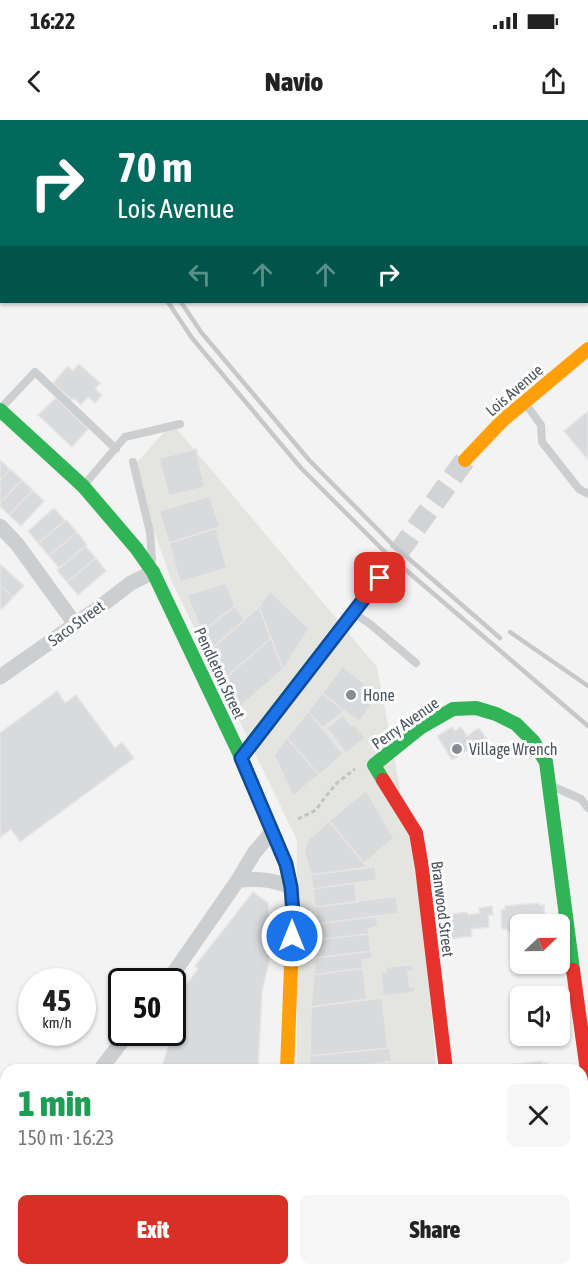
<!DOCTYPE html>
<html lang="en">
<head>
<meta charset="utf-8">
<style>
  :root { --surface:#fff; --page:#f6f6f6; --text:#222; --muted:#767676; --accent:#d93025 }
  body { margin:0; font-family:"Asap Condensed",sans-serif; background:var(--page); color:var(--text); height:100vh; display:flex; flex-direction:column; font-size:22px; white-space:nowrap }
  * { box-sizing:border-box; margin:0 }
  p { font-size:20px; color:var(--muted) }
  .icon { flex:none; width:33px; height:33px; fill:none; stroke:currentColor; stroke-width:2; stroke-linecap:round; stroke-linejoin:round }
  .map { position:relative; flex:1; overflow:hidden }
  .drawer { position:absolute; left:0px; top:944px; width:588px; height:212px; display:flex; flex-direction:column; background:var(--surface); border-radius:18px 18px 0 0; box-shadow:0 2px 4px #0004 }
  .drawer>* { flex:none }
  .top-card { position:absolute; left:0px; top:0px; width:588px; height:183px; box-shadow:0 2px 4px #0004; background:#00695c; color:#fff; overflow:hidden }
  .needle { width:39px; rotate:68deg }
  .tools { position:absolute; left:510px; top:794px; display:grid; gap:12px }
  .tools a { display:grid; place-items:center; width:60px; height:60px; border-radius:9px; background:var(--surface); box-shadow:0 2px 4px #0004; font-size:30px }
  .speed { position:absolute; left:18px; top:848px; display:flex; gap:12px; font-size:30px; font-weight:700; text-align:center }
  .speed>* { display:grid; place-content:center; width:78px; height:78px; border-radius:50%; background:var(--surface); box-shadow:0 2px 4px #0004; line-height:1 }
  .speed small { font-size:15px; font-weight:400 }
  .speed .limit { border:3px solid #111; border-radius:9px; background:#fff; color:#111 }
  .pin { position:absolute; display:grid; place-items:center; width:51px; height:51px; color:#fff; margin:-26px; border-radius:12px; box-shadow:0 3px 9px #0006 }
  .me { position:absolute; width:66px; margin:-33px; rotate:0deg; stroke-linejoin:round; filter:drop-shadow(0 0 4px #0008) }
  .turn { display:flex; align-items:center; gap:21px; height:126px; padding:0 18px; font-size:27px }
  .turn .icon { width:78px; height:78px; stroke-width:2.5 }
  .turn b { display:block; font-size:42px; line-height:51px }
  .lanes { display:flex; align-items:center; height:57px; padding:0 18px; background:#0003; justify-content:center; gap:30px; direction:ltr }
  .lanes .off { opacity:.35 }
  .round { display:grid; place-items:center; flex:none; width:63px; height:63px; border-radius:9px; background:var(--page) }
  .summary { display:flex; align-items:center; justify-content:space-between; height:102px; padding:0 18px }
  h1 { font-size:36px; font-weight:800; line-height:45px; color:#1e9e55 }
  .cta { display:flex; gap:12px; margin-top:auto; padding:12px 18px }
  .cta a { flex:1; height:69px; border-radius:9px; background:var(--accent); color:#fff; font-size:24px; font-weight:800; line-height:69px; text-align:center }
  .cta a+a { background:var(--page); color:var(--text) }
  .status { display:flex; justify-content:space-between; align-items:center; height:42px; padding:0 30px; background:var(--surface); direction:ltr }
  .status svg { height:16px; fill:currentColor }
  header { display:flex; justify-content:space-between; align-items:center; height:78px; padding:0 18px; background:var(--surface); font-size:27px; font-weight:800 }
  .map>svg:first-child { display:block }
  .commercial { fill:#e4e4e1 }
  .building { fill:#d9dadc; stroke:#e5e5e6; stroke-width:1.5 }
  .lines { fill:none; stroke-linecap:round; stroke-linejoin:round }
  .secondary-tunnel { stroke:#d1d3d5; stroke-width:21; stroke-dasharray:21 10; stroke-linecap:butt }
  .path { stroke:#bcc5c3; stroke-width:3; stroke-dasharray:4.5 3; stroke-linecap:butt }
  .lane { stroke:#cdced0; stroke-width:8 }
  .street { stroke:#cdced0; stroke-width:15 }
  .fast { stroke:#30b455; stroke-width:14 }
  .slow { stroke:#ff9f0a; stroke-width:14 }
  .jam { stroke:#e5322d; stroke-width:14 }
  .rail { stroke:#c8c8ca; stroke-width:4.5 }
  .route-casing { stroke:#114b97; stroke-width:15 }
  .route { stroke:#1a73e8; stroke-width:10 }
  .poi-dot { fill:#868c92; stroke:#fff; stroke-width:2 }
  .labels { text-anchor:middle; stroke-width:6; stroke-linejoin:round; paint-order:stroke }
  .street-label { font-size:16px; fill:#4b545e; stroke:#fff }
  .poi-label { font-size:16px; fill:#4b545e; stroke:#fff; text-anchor:start }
</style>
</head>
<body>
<div class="status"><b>16:22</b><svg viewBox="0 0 49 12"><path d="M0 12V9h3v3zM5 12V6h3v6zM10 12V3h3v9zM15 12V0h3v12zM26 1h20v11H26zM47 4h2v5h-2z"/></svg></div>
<header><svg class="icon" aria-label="back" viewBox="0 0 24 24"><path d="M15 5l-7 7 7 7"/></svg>Navio<svg class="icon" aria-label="share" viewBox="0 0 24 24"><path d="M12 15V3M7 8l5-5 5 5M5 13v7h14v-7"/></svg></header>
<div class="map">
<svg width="588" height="1154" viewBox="0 0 588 1154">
  <rect width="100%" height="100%" fill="#f3f3f3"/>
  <path class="commercial" d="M172 303 377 547 423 790 436 949H297V720L172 462 132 348Z"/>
  <path class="building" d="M79 244 100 263 95 269 102 275 95 283 88 277 81 285 74 278 72 280 53 263 68 246 73 251Z
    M56 278 88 309 72 327 38 295Z
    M588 291V340L564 311Z
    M196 329 205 367 169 376 159 338Z
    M0 340 10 349 0 360Z
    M10 349 22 360 0 383V360Z
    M22 360 33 370 9 395 0 386V383Z
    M33 370 44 381 21 406 9 395Z
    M210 376 220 407 169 423 159 391Z
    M54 388 65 401 38 423 28 411Z
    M66 400 77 412 49 436 38 423Z
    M216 408 227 448 180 462 169 423Z
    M77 412 87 425 59 448 49 436Z
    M85 426 96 438 67 462 57 450Z
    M96 438 106 451 78 475 67 462Z
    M0 444 24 466 13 477 0 465Z
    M226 463 235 486 202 512 187 475Z
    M0 465 13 477 2 489 0 487Z
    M270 471 309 509 283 549 259 487Z
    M235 486 245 500 210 530 202 512Z
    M259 487 271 518 223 560 210 530Z
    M271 518 283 549 240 587 223 560Z
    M343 546 379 576 359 602 322 573Z
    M57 571 65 583 76 575 115 628 122 622 134 638 20 722 11 709 0 718V613Z
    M322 573 344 591 322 608 308 591Z
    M308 591 343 634 319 655 287 618Z
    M343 595 351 606 354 604 365 618 346 633 327 608Z
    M452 607 455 611 461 607 467 616 479 608 486 618 452 640 437 616Z
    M287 618 319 655 293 676 274 635Z
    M366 670 394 718 364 743 329 701Z
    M329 701 364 743 367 748 311 755 304 730 309 719Z
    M375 746 377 760 313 769 311 755Z
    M355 763 357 782 315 787 313 769Z
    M253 772 268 783 269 842 262 871 258 950H161L176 901 172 900V884L198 849 195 846Z
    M396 776 399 793 317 804 315 787Z
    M539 783V785H544L545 804H520V811L508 812V809H502L501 790H505V786Z
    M492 786 493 795H488L489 807 471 809 472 816 448 819V818H442L440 798 445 797V795L467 792 468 795 480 793 479 788Z
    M376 796 378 807 368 809 369 814 316 820 317 804Z
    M369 814 371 831 315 838 316 820Z
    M371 831 373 838 362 840 363 848 314 855 315 838Z
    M407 845H413L414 851H408L410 867 415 866V872L383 876 381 853 386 852 385 847Z
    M363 848 367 879 311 887 314 855Z
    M382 878 388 928 310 936 311 887Z
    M390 928 392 941 327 950H309L310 936Z
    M542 941V943H548L549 950H499L498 946Z
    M365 945 366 950H327Z
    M6 1148V1149H103L101 1154H4Z
    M500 1149H572L573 1154H501Z"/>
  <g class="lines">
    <path class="secondary-tunnel" d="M380 458 465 340"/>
    <path class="path" d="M298 699 316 690 326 676 337 663 355 649"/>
    <path class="lane" d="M525 283 541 305 542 322 579 369 588 374
      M1 288 35 252 116 329
      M133 342 150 412 152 440
      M84 365 125 317 180 304
      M354 493 370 504 416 543
      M552 666 581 679 588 688
      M420 1149 421 1154"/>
    <path class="street" d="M0 101 2 99
      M0 406 17 424 75 504
      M0 557 97 489 131 463 153 452
      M238 760C261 759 270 759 291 767
      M168 861 238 760 254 733 272 712
      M100 950 129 912
      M582 1058 588 1057
      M0 1080 6 1072
      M242 1154 246 1149"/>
    <path class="fast" d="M506 0 507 2
      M586 105 588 107
      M0 290 83 366 136 428 153 452 241 637 252 663
      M241 637 380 458
      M383 660 374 645 420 608 453 589 476 588 496 594 516 604 533 621 546 642 573 850
      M277 1154 278 1149"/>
    <path class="slow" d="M465 340 503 300 588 229
      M252 663 286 744 291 767 293 794 287 950"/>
    <path class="jam" d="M383 660 416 713 422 748 446 950
      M573 850 588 958"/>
    <path class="rail" d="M60 0V2
      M72 0 73 2
      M168 182 192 218 301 348 386 433 588 606
      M181 182 201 212 309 340 393 425 500 518
      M510 512 588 566"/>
  </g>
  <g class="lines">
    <g class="route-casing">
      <path id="route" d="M292 816 293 794 291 767 286 744 241 638 380 458"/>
    </g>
    <use href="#route" class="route"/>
  </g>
  <g class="poi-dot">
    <circle cx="351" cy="575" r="6"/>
    <circle cx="457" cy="629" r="6"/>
  </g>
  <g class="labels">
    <g class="street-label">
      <text transform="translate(514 270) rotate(-41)" y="6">Lois Avenue</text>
      <text transform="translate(76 503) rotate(-36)" y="6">Saco Street</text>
      <text transform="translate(220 553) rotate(65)" y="6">Pendleton Street</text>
      <text transform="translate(405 603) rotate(-35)" y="6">Perry Avenue</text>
      <text transform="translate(443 789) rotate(83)" y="6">Branwood Street</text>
    </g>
    <g class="poi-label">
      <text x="363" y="581">Hone</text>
      <text x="469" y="635">Village Wrench</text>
    </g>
  </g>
</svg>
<div class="tools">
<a><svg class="needle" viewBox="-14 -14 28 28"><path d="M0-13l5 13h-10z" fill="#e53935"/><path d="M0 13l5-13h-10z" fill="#767676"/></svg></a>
<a><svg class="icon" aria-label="sound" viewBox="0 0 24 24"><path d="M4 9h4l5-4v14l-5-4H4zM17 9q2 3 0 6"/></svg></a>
</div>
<div class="speed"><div>45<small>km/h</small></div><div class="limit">50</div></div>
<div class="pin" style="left:380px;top:458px;background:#d93025"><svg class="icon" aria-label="arrive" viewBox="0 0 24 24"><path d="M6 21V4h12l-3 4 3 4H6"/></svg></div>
<svg class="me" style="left:292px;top:816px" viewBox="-20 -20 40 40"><circle r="17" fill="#1a73e8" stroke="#fff" stroke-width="3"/><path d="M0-11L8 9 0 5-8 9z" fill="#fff"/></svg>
<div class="top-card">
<div class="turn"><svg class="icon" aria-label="right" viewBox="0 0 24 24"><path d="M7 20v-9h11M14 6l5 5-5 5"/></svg><div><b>70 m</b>Lois Avenue</div></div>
<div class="lanes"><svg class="icon off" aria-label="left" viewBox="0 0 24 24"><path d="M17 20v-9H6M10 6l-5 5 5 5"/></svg><svg class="icon off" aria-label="ahead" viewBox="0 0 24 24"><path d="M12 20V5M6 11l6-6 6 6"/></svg><svg class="icon off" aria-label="ahead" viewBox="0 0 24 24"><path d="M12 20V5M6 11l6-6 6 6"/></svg><svg class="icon" aria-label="right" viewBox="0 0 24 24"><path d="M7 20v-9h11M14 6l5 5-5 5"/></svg></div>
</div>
<section class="drawer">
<div class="summary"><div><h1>1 min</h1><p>150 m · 16:23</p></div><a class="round"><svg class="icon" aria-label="close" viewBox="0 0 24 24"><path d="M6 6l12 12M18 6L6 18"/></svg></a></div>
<div class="cta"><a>Exit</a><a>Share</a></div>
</section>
</div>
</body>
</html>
